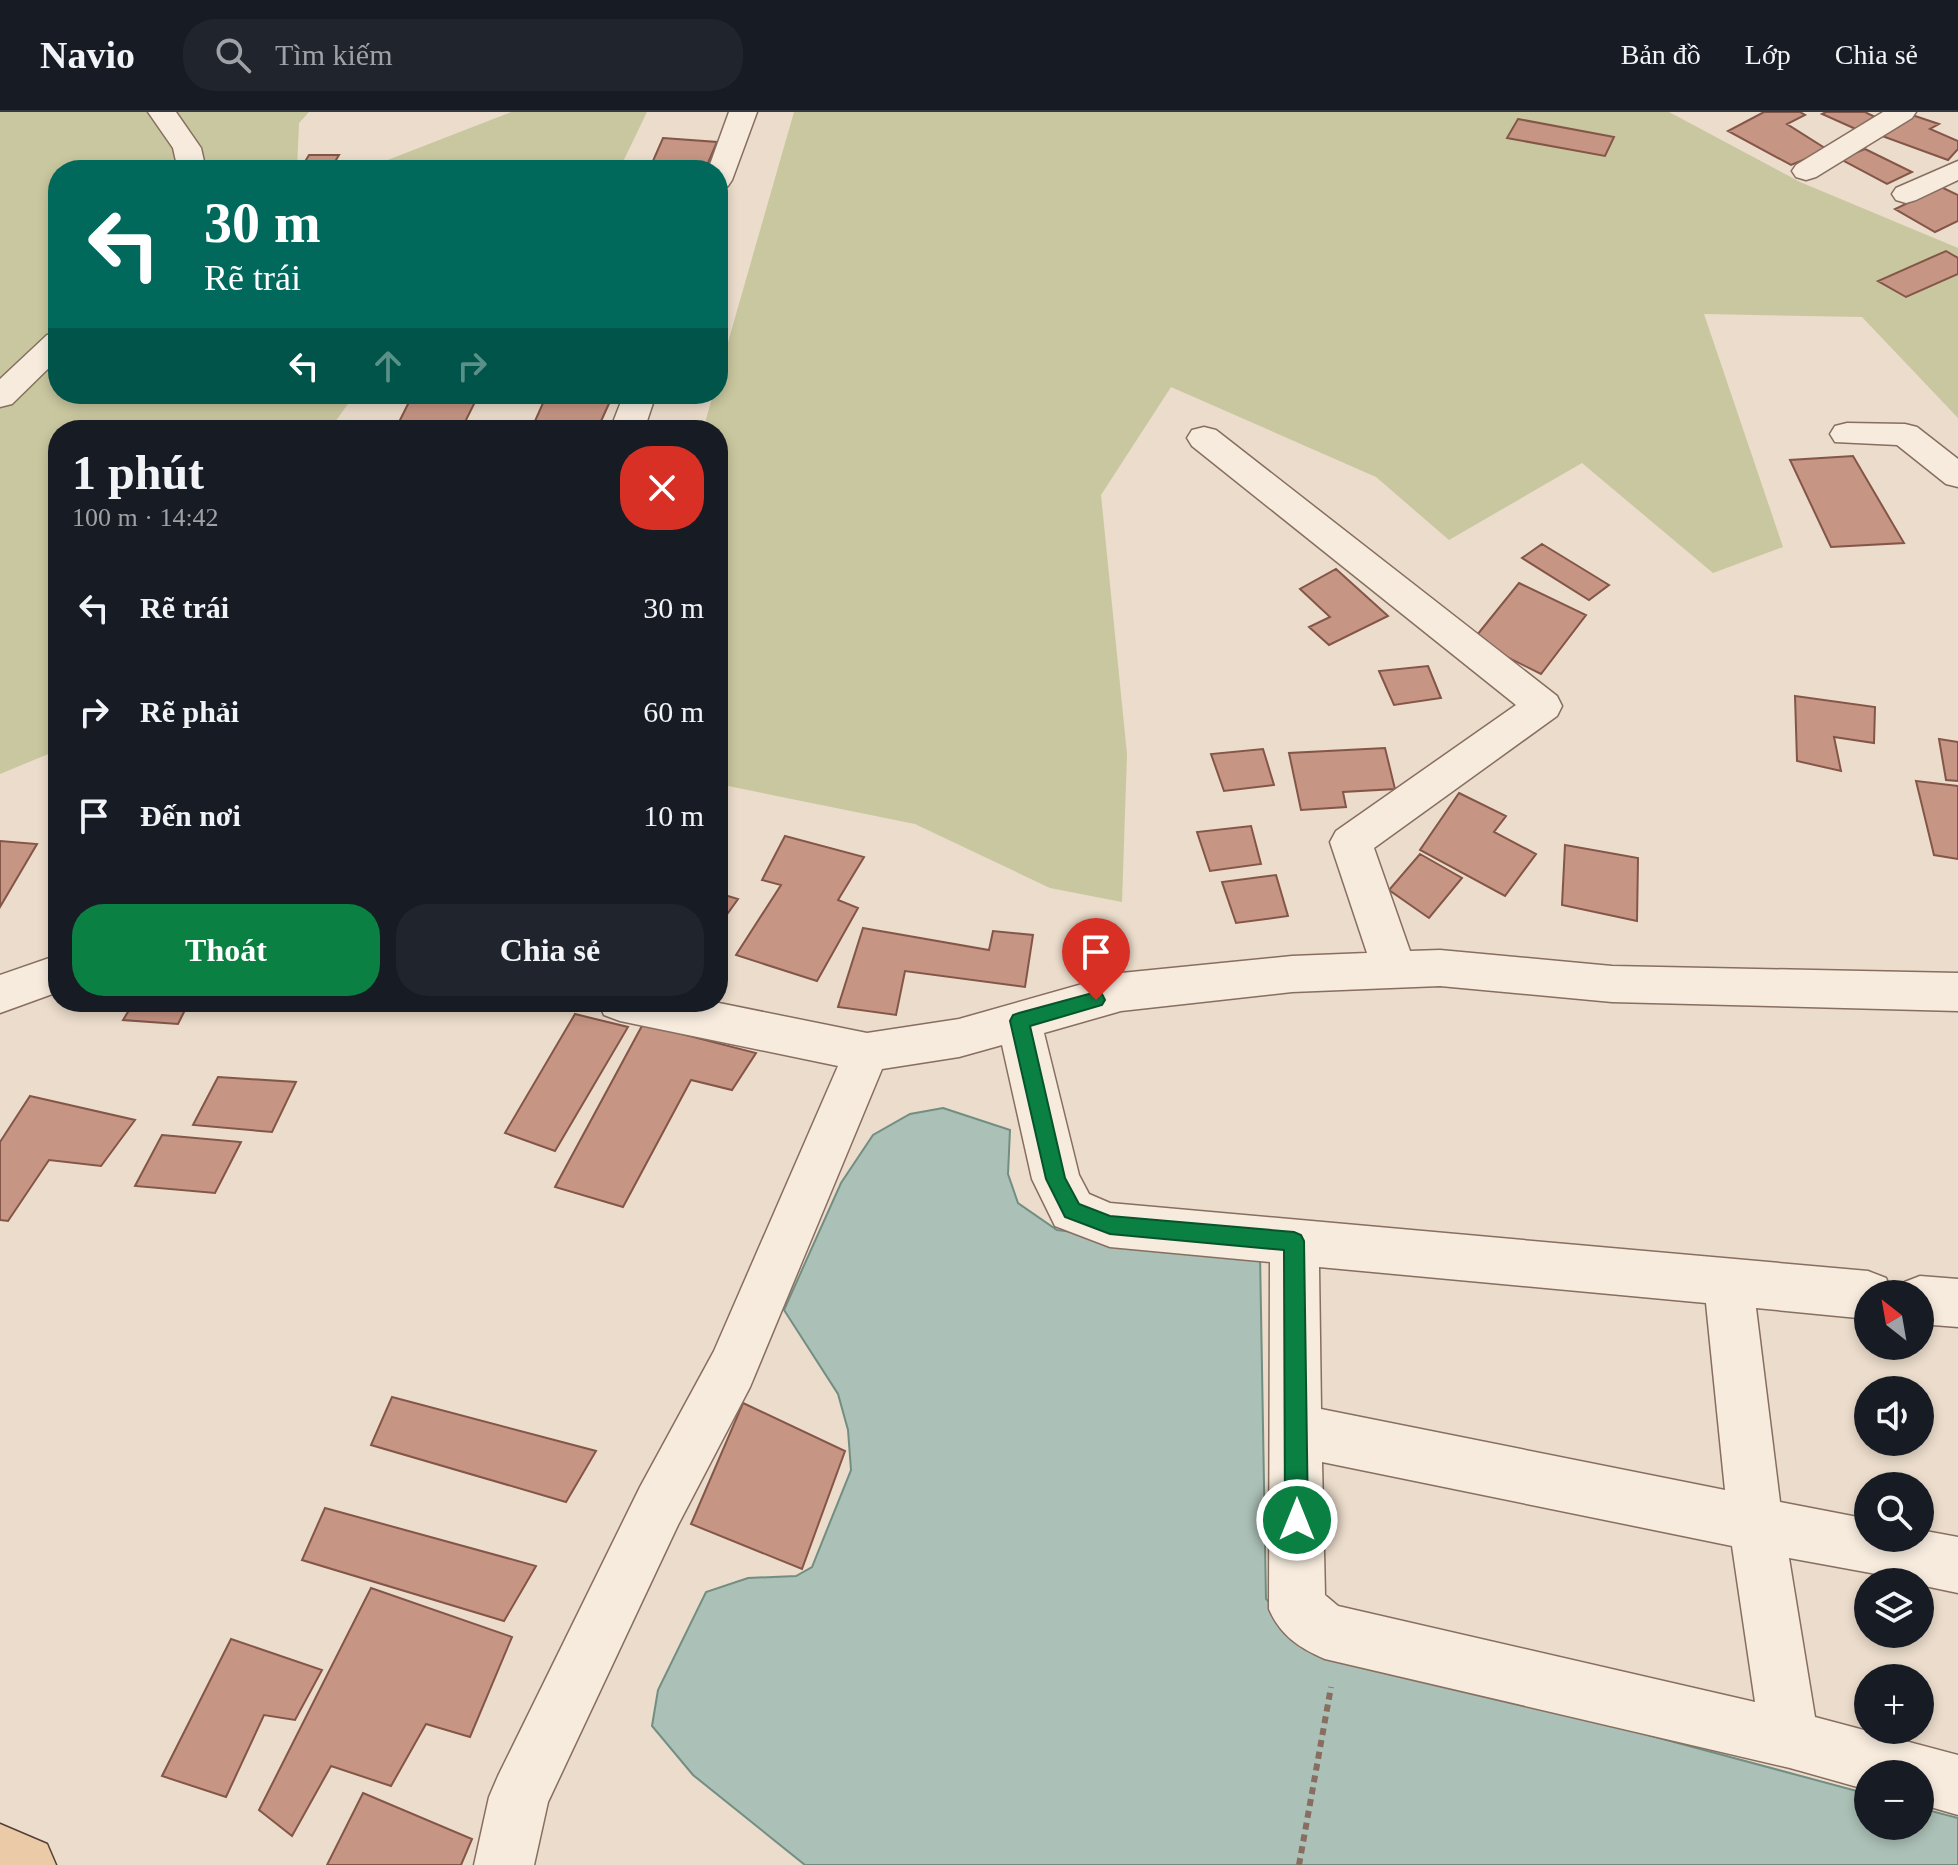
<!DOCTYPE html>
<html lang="vi">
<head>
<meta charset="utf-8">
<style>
  :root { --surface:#171b24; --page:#20242c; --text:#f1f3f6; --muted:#9ea1a6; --line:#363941; --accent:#0b8043 }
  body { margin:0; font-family:Georgia,serif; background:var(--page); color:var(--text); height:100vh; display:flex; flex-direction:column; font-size:30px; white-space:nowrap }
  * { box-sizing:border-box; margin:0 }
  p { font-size:26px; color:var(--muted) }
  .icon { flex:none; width:44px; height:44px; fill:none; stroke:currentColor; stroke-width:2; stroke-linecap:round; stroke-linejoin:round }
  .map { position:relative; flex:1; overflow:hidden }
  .panel { position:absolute; left:48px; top:308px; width:680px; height:592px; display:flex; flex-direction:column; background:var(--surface); border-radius:32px; box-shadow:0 4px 12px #0003 }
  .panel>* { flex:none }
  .guide { position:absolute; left:48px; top:48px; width:680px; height:244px; border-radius:32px; box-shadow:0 4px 12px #0003; background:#00695c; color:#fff; overflow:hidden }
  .needle { width:52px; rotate:329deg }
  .fabs { position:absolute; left:1854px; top:1168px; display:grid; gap:16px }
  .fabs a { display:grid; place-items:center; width:80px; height:80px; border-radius:50%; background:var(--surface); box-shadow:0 4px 12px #0003; font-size:40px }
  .pin { position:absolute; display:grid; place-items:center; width:68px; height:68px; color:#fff; margin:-82px -34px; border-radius:50% 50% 50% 0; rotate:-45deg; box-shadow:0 0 8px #0007 }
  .pin .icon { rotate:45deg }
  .me { position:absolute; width:88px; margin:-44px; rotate:0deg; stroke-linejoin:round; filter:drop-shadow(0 0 6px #0008) }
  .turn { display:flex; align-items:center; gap:28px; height:168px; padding:0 24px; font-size:36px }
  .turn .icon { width:104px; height:104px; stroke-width:2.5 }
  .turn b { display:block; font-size:56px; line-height:68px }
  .lanes { display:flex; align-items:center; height:76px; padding:0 24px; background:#0003; justify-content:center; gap:40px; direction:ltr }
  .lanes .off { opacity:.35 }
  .round { display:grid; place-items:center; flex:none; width:84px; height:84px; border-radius:32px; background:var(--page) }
  .headline { display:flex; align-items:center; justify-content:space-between; height:136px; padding:0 24px }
  h1 { font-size:48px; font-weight:700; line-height:60px }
  .cta { display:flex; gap:16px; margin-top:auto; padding:16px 24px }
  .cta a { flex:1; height:92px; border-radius:32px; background:var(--accent); color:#fff; font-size:32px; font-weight:700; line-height:92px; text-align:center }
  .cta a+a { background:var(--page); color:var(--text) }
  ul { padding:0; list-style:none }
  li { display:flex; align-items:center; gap:24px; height:104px; padding:0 24px }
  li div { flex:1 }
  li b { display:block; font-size:30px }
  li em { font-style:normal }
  header { display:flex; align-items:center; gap:48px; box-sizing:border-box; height:112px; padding:0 40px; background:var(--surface); border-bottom:2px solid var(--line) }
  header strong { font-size:38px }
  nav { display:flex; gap:44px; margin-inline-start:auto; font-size:28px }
  .search { width:560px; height:72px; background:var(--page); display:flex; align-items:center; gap:20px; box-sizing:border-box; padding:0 28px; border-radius:32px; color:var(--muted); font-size:30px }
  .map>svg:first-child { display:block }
  .green { fill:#c9c79f }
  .water { fill:#abc0b6; stroke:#728e82; stroke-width:2 }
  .building { fill:#c69584; stroke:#845648; stroke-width:2 }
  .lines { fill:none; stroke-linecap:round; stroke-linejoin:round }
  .minor-casing { stroke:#876e60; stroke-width:3 }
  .major-casing { stroke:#553e34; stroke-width:3 }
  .path { stroke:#876e60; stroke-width:6; stroke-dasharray:7 5; stroke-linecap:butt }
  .minor { fill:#f6ebdd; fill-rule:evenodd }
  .major { fill:#eacaa7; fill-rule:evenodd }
  .route { fill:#0b8043; stroke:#07532c; stroke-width:2 }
</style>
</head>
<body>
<header>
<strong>Navio</strong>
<div class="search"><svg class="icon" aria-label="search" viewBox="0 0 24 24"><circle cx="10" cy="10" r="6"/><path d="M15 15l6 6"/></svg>Tìm kiếm</div>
<nav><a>Bản đồ</a><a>Lớp</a><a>Chia sẻ</a></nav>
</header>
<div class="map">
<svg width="1958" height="1753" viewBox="0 0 1958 1753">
  <rect width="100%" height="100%" fill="#ebdccb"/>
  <path class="green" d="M0 0H309L299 11 297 58H58V282H355L335 310 341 318H58V638L0 662Z
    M511 0H647L619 58H362Z
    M794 0H1669L1800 70 1958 136V306L1862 205 1704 202 1783 435 1713 461 1582 351 1449 428 1376 365 1171 275 1101 383 1127 642 1122 790 1050 776 915 712 718 672V318H703L713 282H718V265Z"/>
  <path class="water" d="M943 996 1010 1018 1008 1062 1018 1091 1057 1118 1260 1142 1266 1487 1316 1534 1868 1682V1714H1920V1696L1958 1706V1753H805L693 1663 652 1614 658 1578 706 1480 748 1466 796 1464 812 1455 851 1358 848 1318 838 1282 784 1198 841 1071 873 1023 910 1002Z"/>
  <path class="building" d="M1764 0H1800L1805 3 1787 12 1828 38 1791 53 1728 19Z
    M1826 0H1865L1875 5 1858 18 1822 2Z
    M1912 3 1939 12 1930 17 1958 29V37L1948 48 1882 24Z
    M1518 7 1614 25 1605 44 1507 26Z
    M663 26 717 30 705 58H649Z
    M1865 37 1912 60 1887 72 1840 47Z
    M309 43H339L330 58H300Z
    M1941 75 1958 83V109L1935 120 1895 97Z
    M1946 139 1958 146V162L1906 185 1878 169Z
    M413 282H449L478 284 461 318H395Z
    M547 282H579L612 285 597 318H531Z
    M1853 344 1904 431 1831 435 1790 348Z
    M1542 432 1609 473 1589 488 1522 446Z
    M1336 457 1388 504 1329 533 1309 515 1330 505 1300 477Z
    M1519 471 1586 503 1541 562 1473 528Z
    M1428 554 1441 586 1394 593 1379 559Z
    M1795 584 1875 595 1874 631 1834 625 1841 659 1797 649Z
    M1939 627 1958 630V669L1946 668Z
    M1385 636 1395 677 1343 680 1346 695 1301 698 1289 641Z
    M1263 637 1274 673 1224 679 1211 642Z
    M1916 669 1958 674V747L1934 743Z
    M1459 681 1506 704 1494 720 1536 742 1505 784 1420 738Z
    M1251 714 1261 752 1210 759 1197 720Z
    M785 724 864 745 838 788 858 796 817 869 736 843 781 773 762 768Z
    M0 729 37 732 0 795Z
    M1565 733 1638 746 1637 809 1562 793Z
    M1420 742 1462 766 1429 806 1389 778Z
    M1276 763 1288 804 1236 811 1222 770Z
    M718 781 738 787 718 815Z
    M863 816 989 838 993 819 1033 823 1025 875 905 859 896 903 838 895Z
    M134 890H189L178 912 123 908Z
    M575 902 628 915 555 1039 505 1021Z
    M643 912 756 941 732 978 691 968 623 1095 555 1075Z
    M218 965 296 970 272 1020 193 1013Z
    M30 984 135 1008 101 1054 49 1048 8 1109 0 1108V1030Z
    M162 1023 241 1030 215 1081 135 1074Z
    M392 1285 596 1339 566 1390 371 1333Z
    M743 1291 845 1339 802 1457 691 1412Z
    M325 1396 536 1454 504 1509 302 1448Z
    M371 1476 512 1525 470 1625 426 1612 391 1674 331 1654 292 1724 259 1698Z
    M231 1527 322 1558 295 1608 264 1603 226 1685 162 1664Z
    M363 1681 472 1727 461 1753H327Z"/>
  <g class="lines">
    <g class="minor-casing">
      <path id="minor" d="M148 0H176L201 36 206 58H178L173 36Z
        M729 0H757L732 68 728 74 718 77V58H708Z
        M1883 0H1916L1912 6 1816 65 1806 68 1796 65 1792 59 1796 53Z
        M1958 49V68L1916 88 1906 91 1896 88 1892 82 1896 76Z
        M58 220V247L12 292 0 295V267L47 223Z
        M624 282H656L644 318H610Z
        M1847 311 1905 312 1917 315 1958 347V375L1946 372 1897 333 1835 330 1830 322 1835 314Z
        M1204 315 1216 318 1557 584 1562 594 1557 604 1374 736 1410 839 1440 838 1612 854 1958 861V899L1612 890 1440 874 1292 880 1121 899 1044 921 1079 1063 1089 1082 1110 1091 1868 1159 1886 1166 1893 1182H1868V1207L1756 1196 1780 1390 1868 1407V1426H1920V1418L1958 1425V1481L1920 1473V1470L1789 1446 1815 1605 1958 1643V1703L1920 1692V1662H1868V1678L1790 1656 1325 1547C1299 1536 1280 1523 1269 1497L1270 1150 1110 1135 1055 1114 1032 1067 1002 933 959 945 882 957 750 1275 678 1413 548 1690 534 1753H474L489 1685 498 1664 640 1375 714 1239 838 954 620 909 604 903 598 890H714L867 921 959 907 1121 861 1292 844 1367 841 1330 730 1336 719 1516 593 1192 334 1187 326 1192 318ZM1319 1155 1706 1191 1725 1378 1321 1297ZM1322 1350 1732 1434 1755 1590 1338 1494 1325 1483Z
        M58 843V880L0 901V863Z
        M1920 1164 1958 1167V1215L1920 1212V1182H1898L1902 1171Z"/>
    </g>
    <g class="major-casing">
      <path id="major" d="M0 1712 47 1732 56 1753H0Z"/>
    </g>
    <path class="path" d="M1299 1753 1331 1575"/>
    <use href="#minor" class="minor"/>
    <use href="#major" class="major"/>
  </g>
  <path class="route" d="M1096 880 1102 882 1105 888 1102 893 1030 914 1065 1066 1079 1092 1110 1104 1294 1120 1301 1123 1304 1129 1308 1408 1305 1416 1297 1419 1289 1416 1285 1408 1284 1138 1110 1122 1065 1105 1046 1067 1010 909 1013 903 1019 901Z"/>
</svg>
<div class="fabs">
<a><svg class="needle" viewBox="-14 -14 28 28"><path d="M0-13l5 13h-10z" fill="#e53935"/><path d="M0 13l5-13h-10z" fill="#9ea1a6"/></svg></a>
<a><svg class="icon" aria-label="sound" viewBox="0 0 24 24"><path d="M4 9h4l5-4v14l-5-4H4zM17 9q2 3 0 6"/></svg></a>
<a><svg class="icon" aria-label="search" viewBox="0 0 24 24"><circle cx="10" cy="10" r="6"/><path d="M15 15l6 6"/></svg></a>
<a><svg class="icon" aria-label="layers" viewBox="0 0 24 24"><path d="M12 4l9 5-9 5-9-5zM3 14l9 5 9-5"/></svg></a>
<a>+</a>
<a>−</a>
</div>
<div class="pin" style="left:1096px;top:888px;background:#d93025"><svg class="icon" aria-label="arrive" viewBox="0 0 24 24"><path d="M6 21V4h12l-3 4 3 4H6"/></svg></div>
<svg class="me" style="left:1297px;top:1408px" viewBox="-20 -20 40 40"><circle r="17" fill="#0b8043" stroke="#fff" stroke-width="3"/><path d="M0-11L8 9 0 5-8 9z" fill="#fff"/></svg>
<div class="guide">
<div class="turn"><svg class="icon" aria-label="left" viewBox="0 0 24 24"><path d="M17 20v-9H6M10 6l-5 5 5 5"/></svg><div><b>30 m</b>Rẽ trái</div></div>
<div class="lanes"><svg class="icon" aria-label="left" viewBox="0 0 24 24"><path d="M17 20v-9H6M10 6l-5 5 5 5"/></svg><svg class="icon off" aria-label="ahead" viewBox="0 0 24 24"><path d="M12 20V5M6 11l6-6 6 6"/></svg><svg class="icon off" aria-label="right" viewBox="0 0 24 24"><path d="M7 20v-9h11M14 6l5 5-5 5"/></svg></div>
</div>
<section class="panel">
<div class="headline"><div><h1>1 phút</h1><p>100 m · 14:42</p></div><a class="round" style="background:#d93025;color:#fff"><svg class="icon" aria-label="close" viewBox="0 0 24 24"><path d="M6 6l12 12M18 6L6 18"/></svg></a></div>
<ul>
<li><svg class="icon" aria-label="left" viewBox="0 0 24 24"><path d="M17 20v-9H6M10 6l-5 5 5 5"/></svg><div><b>Rẽ trái</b></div><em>30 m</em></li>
<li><svg class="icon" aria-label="right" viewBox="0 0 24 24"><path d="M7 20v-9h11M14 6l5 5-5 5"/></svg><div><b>Rẽ phải</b></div><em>60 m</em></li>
<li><svg class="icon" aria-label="arrive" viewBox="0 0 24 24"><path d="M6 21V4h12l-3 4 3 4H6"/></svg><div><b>Đến nơi</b></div><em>10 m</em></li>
</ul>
<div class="cta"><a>Thoát</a><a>Chia sẻ</a></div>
</section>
</div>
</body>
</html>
